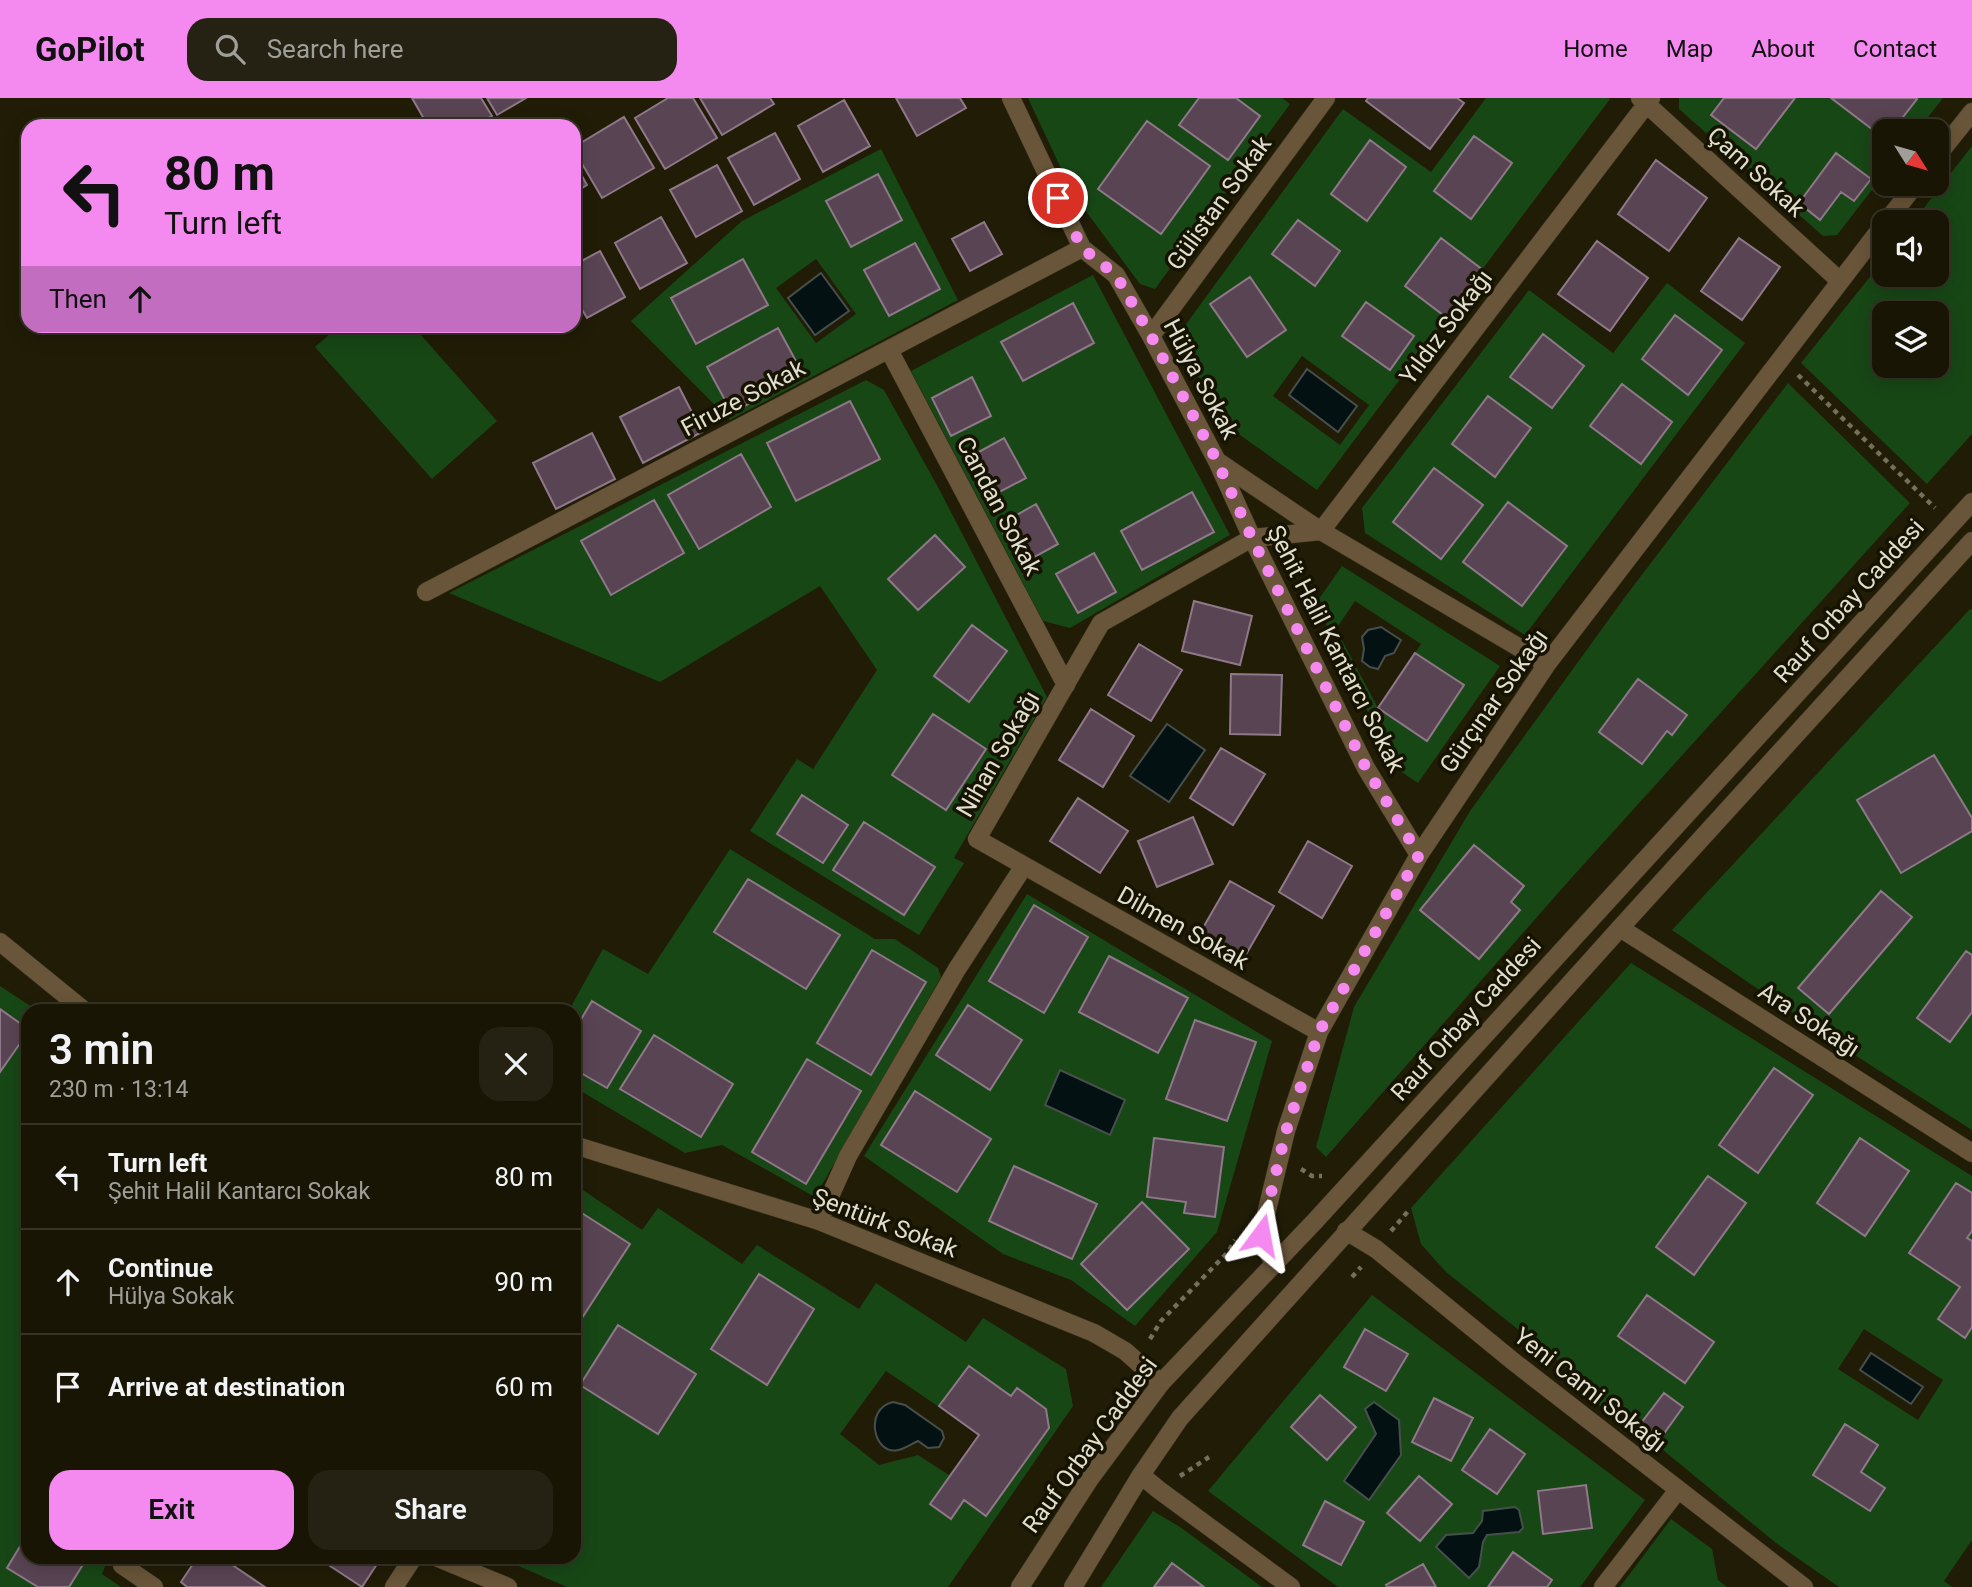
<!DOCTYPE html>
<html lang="en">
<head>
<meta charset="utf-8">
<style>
  :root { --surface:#181504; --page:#252213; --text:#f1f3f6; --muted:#9f9f9a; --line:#363426; --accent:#f489f0 }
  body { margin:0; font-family:Roboto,sans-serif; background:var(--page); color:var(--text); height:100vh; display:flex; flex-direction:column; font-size:26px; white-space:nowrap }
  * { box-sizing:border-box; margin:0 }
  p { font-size:23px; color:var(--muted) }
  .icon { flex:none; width:38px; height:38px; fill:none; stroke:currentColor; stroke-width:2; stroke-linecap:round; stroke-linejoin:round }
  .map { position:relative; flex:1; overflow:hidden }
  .panel { position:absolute; left:21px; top:906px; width:560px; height:560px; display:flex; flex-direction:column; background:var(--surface); border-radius:21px; box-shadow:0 4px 18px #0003,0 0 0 2px var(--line) }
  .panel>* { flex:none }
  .guide { position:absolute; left:21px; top:21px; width:560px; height:214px; border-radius:21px; box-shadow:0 4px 18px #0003,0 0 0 2px var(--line); background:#f489f0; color:#111; overflow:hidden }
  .needle { width:46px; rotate:127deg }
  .fabs { position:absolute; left:1872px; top:21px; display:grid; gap:14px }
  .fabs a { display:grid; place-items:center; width:77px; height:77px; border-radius:14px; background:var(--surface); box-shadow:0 4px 18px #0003,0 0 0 2px var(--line); font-size:35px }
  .pin { position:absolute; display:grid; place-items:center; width:60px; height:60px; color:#fff; margin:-30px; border:4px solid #fff; border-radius:50%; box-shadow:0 2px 7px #0007 }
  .me { position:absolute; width:77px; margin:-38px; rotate:13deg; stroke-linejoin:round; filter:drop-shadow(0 0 5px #0008) }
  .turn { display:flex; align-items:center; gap:24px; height:147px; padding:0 28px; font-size:32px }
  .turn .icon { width:91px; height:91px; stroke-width:2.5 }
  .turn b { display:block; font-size:49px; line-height:60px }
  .then { display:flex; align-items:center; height:66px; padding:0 28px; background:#0003; gap:14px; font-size:26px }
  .round { display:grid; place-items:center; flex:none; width:74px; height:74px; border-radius:21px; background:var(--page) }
  .summary { display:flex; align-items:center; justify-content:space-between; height:119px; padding:0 28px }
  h1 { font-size:42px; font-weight:600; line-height:52px }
  .primary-button { display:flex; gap:14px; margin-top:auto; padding:14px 28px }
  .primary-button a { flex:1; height:80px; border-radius:21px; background:var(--accent); color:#111; font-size:28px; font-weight:600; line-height:80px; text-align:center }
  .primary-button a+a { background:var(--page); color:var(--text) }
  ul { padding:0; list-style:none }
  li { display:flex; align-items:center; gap:21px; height:105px; padding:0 28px; border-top:2px solid var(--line) }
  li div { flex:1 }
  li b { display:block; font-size:26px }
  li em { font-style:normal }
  header { display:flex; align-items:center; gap:42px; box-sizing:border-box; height:98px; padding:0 35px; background:var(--accent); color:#111 }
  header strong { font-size:33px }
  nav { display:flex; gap:38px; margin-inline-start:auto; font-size:24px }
  .search { width:490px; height:63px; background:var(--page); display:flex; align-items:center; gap:18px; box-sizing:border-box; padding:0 24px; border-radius:21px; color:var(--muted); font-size:26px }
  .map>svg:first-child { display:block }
  .green { fill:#184716; fill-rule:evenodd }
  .water { fill:#031113; stroke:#464f4c; stroke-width:2 }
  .building { fill:#594453; stroke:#8f7889; stroke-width:2 }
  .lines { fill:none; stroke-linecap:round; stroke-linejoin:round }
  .minor-casing { stroke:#3b3722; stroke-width:19 }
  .tertiary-casing { stroke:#3b3722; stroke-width:19 }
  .path { stroke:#73705d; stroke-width:4.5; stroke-dasharray:5 5; stroke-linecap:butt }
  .minor { stroke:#695539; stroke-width:18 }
  .tertiary { stroke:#695539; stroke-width:18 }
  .route { stroke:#f489f0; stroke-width:12; stroke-dasharray:0 21.6 }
  .labels { text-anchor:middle; stroke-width:7; stroke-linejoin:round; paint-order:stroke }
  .street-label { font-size:24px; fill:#e1dfd1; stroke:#171301 }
</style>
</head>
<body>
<header>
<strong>GoPilot</strong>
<div class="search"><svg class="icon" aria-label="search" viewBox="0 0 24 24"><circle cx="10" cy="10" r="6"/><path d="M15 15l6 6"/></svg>Search here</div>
<nav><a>Home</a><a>Map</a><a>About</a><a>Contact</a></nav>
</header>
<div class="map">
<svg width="1972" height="1489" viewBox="0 0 1972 1489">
  <rect width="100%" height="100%" fill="#201c06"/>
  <path class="green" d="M1028 0H1282L1290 6 1155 191 1140 186 1073 96Z
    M1486 0H1608L1610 1 1317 392 1226 327 1176 240 1343 11 1431 74ZM1302 258 1369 307 1340 347 1273 298Z
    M1679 0H1943L1917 33H1885V75L1837 137 1823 138 1679 11Z
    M1972 48V336L1927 386 1801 265 1885 160V177H1937V124H1913ZM1885 215H1937V268H1885Z
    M881 51 958 202 730 322 631 223 742 123ZM816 161 856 216 816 245 776 190Z
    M1093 177 1230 437 1070 530 1043 523 911 273Z
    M1667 185 1745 245 1525 537 1365 435 1362 410 1529 192 1613 255Z
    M339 228H413L497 323 432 381 315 249Z
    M866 282 884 292 939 391 1047 599 954 760 964 765 919 837 750 733 797 661 813 671 877 572 820 488 660 584 449 495Z
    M1788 285 1910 405 1566 786 1326 1059 1316 1049 1354 909 1470 713 1625 499Z
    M1342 468 1500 568 1418 685 1394 669 1316 505ZM1355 503 1421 546 1378 610 1336 531Z
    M1970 511 1972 512V1032L1839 947 1672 832Z
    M730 751 875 841H895L938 870 941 879 815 1099 722 1047 685 1055 574 989V914H568L603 851 648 876Z
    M1027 796 1272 943 1217 1134 1135 1228 1071 1182 1003 1156 864 1058Z
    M1631 865 1972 1078V1442L1944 1483 1952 1489H1839L1776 1445 1663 1352 1572 1288 1578 1279 1446 1174 1421 1146 1411 1110ZM1864 1231 1943 1282 1918 1322 1838 1271Z
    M0 888 38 913 28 914V1460H108L102 1476 121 1489H0Z
    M574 1086 642 1132 658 1110 742 1166 757 1147 859 1211 876 1185 966 1244 983 1220 1066 1271 1073 1308 948 1489H567L500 1460H574ZM886 1273 979 1336 949 1377 918 1357 879 1367 840 1336Z
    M1372 1197 1645 1402 1580 1489H1338L1208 1393Z
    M1153 1413 1180 1429 1262 1489H1101Z
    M1671 1421 1712 1451 1718 1482 1727 1489H1620Z"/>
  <path class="water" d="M821 175 849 213 815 237 788 200Z
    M1307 271 1357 308 1338 334 1289 297Z
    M1381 529 1401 542 1394 555 1385 558 1378 571 1370 569 1362 563 1364 551 1362 539 1368 532Z
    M1167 626 1205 652 1169 704 1130 678Z
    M1060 972 1125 1002 1110 1037 1045 1007Z
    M1871 1255 1923 1289 1911 1306 1860 1272Z
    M893 1304 905 1307 942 1333 944 1340 939 1349 928 1350 918 1343C911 1346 904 1351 898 1352 874 1358 863 1311 893 1304Z
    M1374 1304 1399 1322 1401 1357 1369 1402 1344 1383 1376 1336 1365 1311Z
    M1515 1409 1519 1412 1523 1430 1519 1434 1487 1437 1483 1444 1479 1469 1469 1480 1436 1449 1446 1437 1473 1435 1482 1423 1483 1413Z"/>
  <path class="building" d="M412 0H481L492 18 475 28H428Z
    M487 0H526L497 17Z
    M668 0H693L717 40 665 71 635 20Z
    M700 0H770L774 6 722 37Z
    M896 0H960L966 10 917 38Z
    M1199 0H1236L1260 18 1228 62 1179 27Z
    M1368 0H1457L1464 5 1430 51 1366 3Z
    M1724 0H1795L1756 51 1711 17Z
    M1831 0H1915L1917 1 1892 33H1885V41Z
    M844 2 870 48 823 74 798 28Z
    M624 19 654 70 602 100 574 52V49Z
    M1147 23 1210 68 1161 136 1098 91Z
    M775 35 800 81 754 107 728 60Z
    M1474 38 1512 65 1471 121 1434 93Z
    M1370 42 1406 69 1367 123 1331 96Z
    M1836 55 1871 81 1854 103 1841 94 1820 122 1799 105Z
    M1656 62 1707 100 1669 153 1618 116Z
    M574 64 587 87 574 95Z
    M717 67 742 113 696 139 670 92Z
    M878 76 902 122 851 149 826 103Z
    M661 119 687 165 640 191 615 145Z
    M1298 122 1340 153 1315 188 1272 156Z
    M984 124 1002 156 970 173 952 141Z
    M1441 140 1483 172 1447 220 1405 188Z
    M1739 140 1780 169 1742 222 1701 193Z
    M1597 143 1648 180 1610 233 1558 196Z
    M915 145 940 191 889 218 864 172Z
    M600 153 625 199 587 220 574 198V167Z
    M743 161 768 207 696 246 671 200Z
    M1250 179 1286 232 1247 259 1210 206Z
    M1366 204 1414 238 1390 272 1342 238Z
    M1073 205 1094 245 1023 283 1001 244Z
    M1675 217 1722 252 1688 297 1642 261Z
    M778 230 803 276 732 315 707 269Z
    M1543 236 1584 268 1552 310 1510 279Z
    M972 279 991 318 951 338 932 300Z
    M1622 286 1672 324 1641 366 1590 328Z
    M679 289 702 334 643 365 620 319Z
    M1488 298 1531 330 1495 379 1452 346Z
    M850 303 880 361 796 403 767 345Z
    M592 335 615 381 556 411 533 365Z
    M1004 340 1026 380 988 400 966 361Z
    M741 356 771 409 699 451 668 397Z
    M1434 370 1483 407 1441 461 1393 424Z
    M1192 394 1214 434 1142 472 1121 433Z
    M654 402 684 455 611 497 581 443Z
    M1508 404 1567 448 1522 508 1463 464Z
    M1036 406 1058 446 1020 467 999 427Z
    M935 437 965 469 918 512 888 481Z
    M1094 455 1116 494 1078 515 1056 476Z
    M1194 503 1252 518 1240 567 1182 553Z
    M972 527 1007 553 969 604 934 578Z
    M1139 546 1182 572 1151 623 1108 597Z
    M1415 555 1464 587 1427 643 1378 610Z
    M1231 576 1282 577 1280 637 1230 636Z
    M1638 581 1687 617 1672 637 1667 633 1642 666 1599 634Z
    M1091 611 1134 638 1103 689 1059 662Z
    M933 616 986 651 946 712 892 677Z
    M1221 650 1265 676 1233 727 1190 700Z
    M1934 657 1972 720V733L1901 775 1857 702Z
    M802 697 848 727 823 765 777 736Z
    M1078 700 1128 733 1100 775 1050 743Z
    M1193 719 1213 766 1157 789 1138 743Z
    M864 724 935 769 904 817 833 772Z
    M1308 743 1352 768 1322 820 1279 794Z
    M1474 747 1524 788 1511 804 1520 812 1479 861 1420 812Z
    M748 781 840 837 806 891 714 834Z
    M1230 783 1274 808 1244 860 1200 835Z
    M1881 793 1912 819 1829 916 1798 890Z
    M1034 807 1088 839 1044 915 989 883Z
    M872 852 926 884 871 977 817 945Z
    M1966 853 1972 857V914L1950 944 1917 920Z
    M1109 858 1188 900 1158 955 1079 914Z
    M592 903 641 933 607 990 574 971V933Z
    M968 907 1022 942 990 992 936 957Z
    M0 911 28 931V934L0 974Z
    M1195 922 1256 944 1227 1023 1166 1001Z
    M654 937 733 986 701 1039 620 991Z
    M807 961 861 993 806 1086 752 1054Z
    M1774 970 1813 997 1758 1075 1719 1047Z
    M915 993 991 1041 957 1094 881 1047Z
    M1154 1040 1224 1049 1215 1119 1184 1115 1186 1104 1147 1099Z
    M1860 1040 1909 1073 1865 1138 1817 1105Z
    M1014 1068 1097 1106 1072 1161 989 1123Z
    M1708 1078 1746 1105 1694 1177 1656 1149Z
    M1956 1085 1972 1095V1133L1967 1140 1972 1143V1229L1965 1240 1938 1221 1960 1189 1909 1155Z
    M1142 1104 1189 1151 1127 1212 1081 1166Z
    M574 1110 630 1146 580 1223 574 1219Z
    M759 1176 814 1211 767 1287 711 1251Z
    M1647 1197 1714 1244 1685 1285 1618 1238Z
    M618 1227 696 1276 658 1336 580 1287Z
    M1365 1231 1408 1256 1386 1293 1344 1269Z
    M969 1268 1011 1298 1017 1290 1046 1311 1049 1330 986 1418 964 1402 951 1421 930 1406 979 1337 939 1308Z
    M1664 1295 1683 1309 1655 1348 1635 1333Z
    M1320 1297 1356 1329 1327 1362 1291 1329Z
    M1434 1300 1473 1320 1451 1363 1412 1344Z
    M1845 1326 1878 1347 1861 1374 1885 1390 1870 1413 1813 1377Z
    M1490 1331 1525 1356 1497 1396 1462 1372Z
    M1419 1378 1452 1406 1420 1443 1387 1415Z
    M1586 1387 1592 1430 1543 1436 1538 1393Z
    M1325 1403 1364 1424 1341 1467 1303 1447Z
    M28 1435V1460H87L69 1489H38L7 1470Z
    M1513 1454 1552 1482 1547 1489H1488Z
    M197 1460H222L265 1489H187L181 1484Z
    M318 1460H381L362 1489Z
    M1172 1465 1204 1489H1154Z
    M1423 1466 1436 1489H1387L1386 1487Z"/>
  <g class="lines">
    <g class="minor-casing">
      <path id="minor" d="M1011 0 1082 150 1116 177 1151 238 1217 363 1321 433 1547 566
        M1640 0 1840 183
        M1937 58 1972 14
        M1886 124 1916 86
        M1151 238 1326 0
        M889 252 1066 587
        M1218 365 1252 440 1366 670 1419 757
        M426 494 1082 150
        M1620 830 1972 1055
        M0 844 86 914
        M1319 934 977 741 1101 525 1252 440 1321 433 1651 0
        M574 1047 819 1123 1094 1235 1125 1253 1161 1285
        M819 1123 848 1058 957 871 1024 768
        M1346 1133 1376 1151 1514 1264 1804 1489
        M1274 1167 1261 1137 1286 1033 1319 934 1419 757 1547 566 1885 125
        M1141 1377 1159 1392 1291 1489
        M122 1460V1467L154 1489
        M438 1460 508 1489
        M394 1489 413 1460
        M1603 1489 1678 1392"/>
    </g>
    <g class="tertiary-casing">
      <path id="tertiary" d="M1020 1489 1089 1382 1161 1285 1316 1122 1972 404
        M1073 1489 1141 1377 1180 1320 1620 830 1972 443"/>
    </g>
    <path class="path" d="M1798 277 1935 410
      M1301 1071 1312 1078H1322
      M1391 1133 1410 1111
      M1352 1179 1361 1169
      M1150 1241 1161 1223 1228 1154 1235 1142
      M1180 1378 1209 1359"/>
    <use href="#minor" class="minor"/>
    <use href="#tertiary" class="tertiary"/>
  </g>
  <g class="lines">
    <path class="route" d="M1058 100 1082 150 1116 177 1151 238 1217 363 1252 440 1366 670 1419 757 1319 934 1286 1033 1261 1137"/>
  </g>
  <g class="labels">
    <g class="street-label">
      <text transform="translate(1756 74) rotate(42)" y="8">Çam Sokak</text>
      <text transform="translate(1219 105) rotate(-54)" y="8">Gülistan Sokak</text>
      <text transform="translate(1446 229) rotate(-53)" y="8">Yıldız Sokağı</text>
      <text transform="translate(1201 281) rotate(62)" y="8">Hülya Sokak</text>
      <text transform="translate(743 300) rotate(-28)" y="8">Firuze Sokak</text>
      <text transform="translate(999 408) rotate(62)" y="8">Candan Sokak</text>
      <text transform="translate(1849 503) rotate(-48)" y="8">Rauf Orbay Caddesi</text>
      <text transform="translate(1336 551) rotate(63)" y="8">Şehit Halil Kantarcı Sokak</text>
      <text transform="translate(1494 603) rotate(-55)" y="8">Gürçınar Sokağı</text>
      <text transform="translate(998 656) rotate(-60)" y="8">Nihan Sokağı</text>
      <text transform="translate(1183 830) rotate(29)" y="8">Dilmen Sokak</text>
      <text transform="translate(1466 921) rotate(-48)" y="8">Rauf Orbay Caddesi</text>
      <text transform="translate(1809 922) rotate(33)" y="8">Ara Sokağı</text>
      <text transform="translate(885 1125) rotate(21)" y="8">Şentürk Sokak</text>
      <text transform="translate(1590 1292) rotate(38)" y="8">Yeni Cami Sokağı</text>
      <text transform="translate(1090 1347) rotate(-54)" y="8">Rauf Orbay Caddesi</text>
    </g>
  </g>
</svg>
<div class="fabs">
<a><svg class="needle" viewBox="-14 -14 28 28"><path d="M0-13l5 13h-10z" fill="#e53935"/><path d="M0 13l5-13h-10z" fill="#9f9f9a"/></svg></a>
<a><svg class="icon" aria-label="sound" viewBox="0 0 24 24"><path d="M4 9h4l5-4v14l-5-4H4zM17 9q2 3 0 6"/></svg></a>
<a><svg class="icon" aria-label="layers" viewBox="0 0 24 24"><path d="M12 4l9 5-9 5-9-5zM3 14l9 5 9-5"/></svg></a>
</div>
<div class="pin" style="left:1058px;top:100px;background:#d93025"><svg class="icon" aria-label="arrive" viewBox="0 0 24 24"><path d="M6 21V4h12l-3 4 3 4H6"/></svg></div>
<svg class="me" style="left:1261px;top:1137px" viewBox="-20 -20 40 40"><path d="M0-17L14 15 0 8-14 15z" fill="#f489f0" stroke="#fff" stroke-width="4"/></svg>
<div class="guide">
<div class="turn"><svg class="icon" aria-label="left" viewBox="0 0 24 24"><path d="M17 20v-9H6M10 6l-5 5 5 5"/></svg><div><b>80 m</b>Turn left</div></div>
<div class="then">Then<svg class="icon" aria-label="ahead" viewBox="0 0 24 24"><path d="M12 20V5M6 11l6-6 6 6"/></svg></div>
</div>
<section class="panel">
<div class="summary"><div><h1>3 min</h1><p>230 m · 13:14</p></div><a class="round"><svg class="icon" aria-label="close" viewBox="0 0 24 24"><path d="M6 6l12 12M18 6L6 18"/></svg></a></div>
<ul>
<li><svg class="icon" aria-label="left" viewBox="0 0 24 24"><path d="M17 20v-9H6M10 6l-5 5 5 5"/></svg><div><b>Turn left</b><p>Şehit Halil Kantarcı Sokak</p></div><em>80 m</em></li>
<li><svg class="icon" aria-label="ahead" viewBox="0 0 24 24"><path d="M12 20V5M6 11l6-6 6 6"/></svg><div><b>Continue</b><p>Hülya Sokak</p></div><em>90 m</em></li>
<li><svg class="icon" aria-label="arrive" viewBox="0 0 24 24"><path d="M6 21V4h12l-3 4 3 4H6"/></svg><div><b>Arrive at destination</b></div><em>60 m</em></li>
</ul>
<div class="primary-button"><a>Exit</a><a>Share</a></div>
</section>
</div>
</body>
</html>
